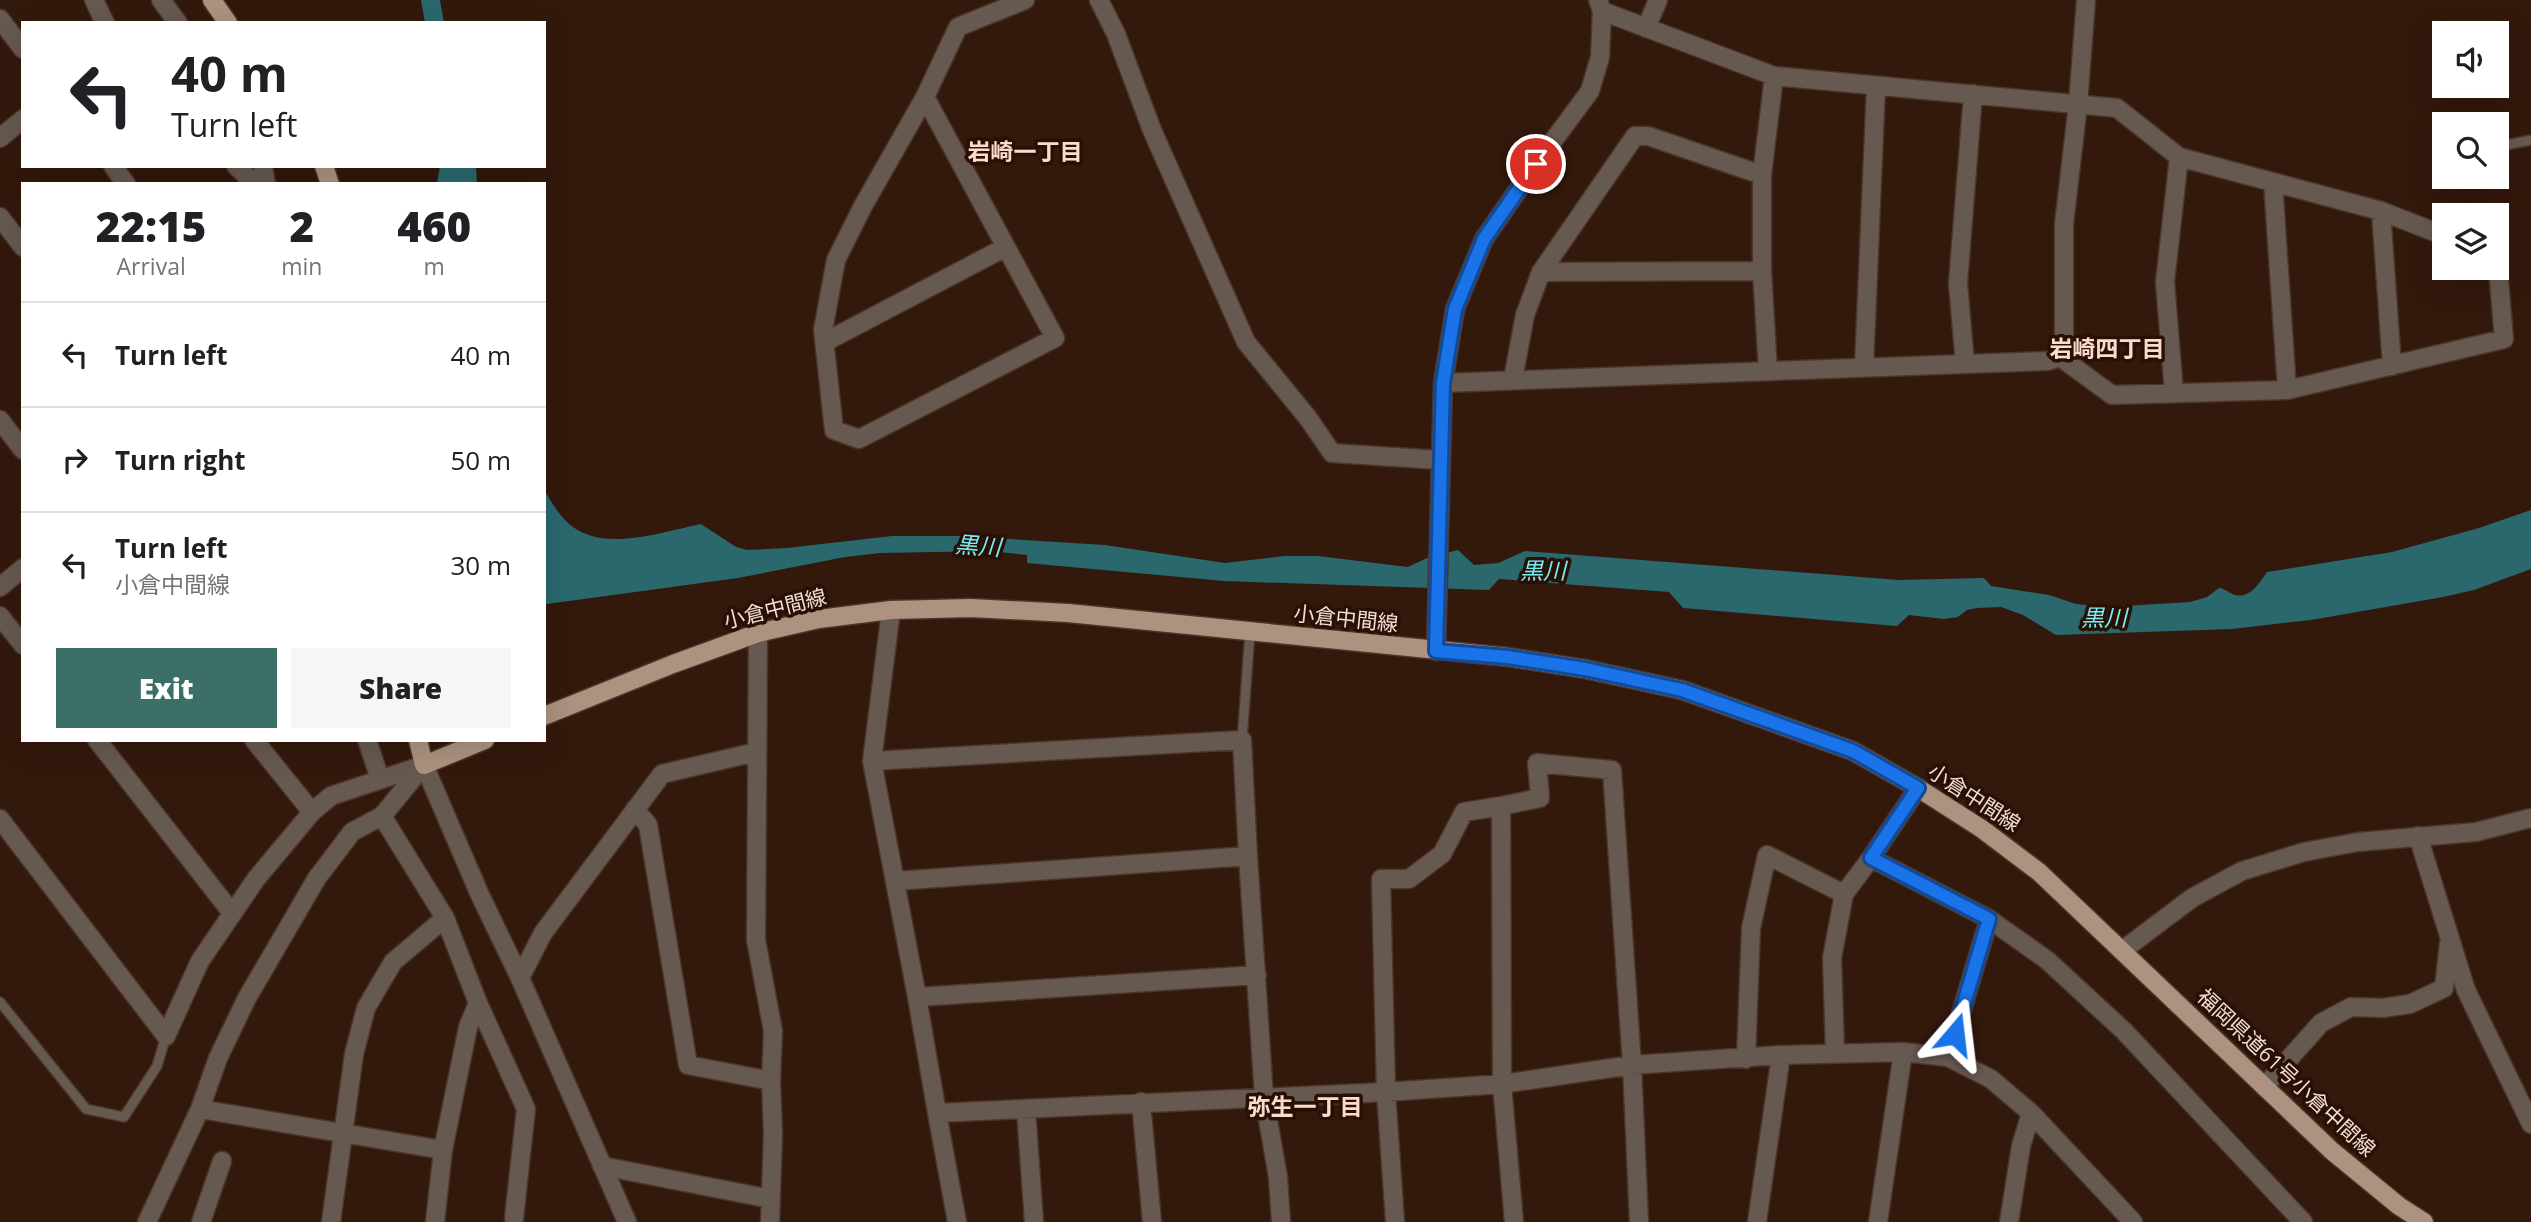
<!DOCTYPE html>
<html lang="en">
<head>
<meta charset="utf-8">
<style>
  :root { --surface:#fff; --page:#f6f6f6; --text:#202124; --muted:#757577; --line:#e0e0e0; --accent:#3b6f68 }
  body { margin:0; font-family:"Open Sans","Noto Sans JP",sans-serif; background:var(--page); color:var(--text); height:100vh; display:flex; flex-direction:column; font-size:26px; white-space:nowrap }
  * { box-sizing:border-box; margin:0 }
  p { font-size:23px; color:var(--muted) }
  .icon { flex:none; width:38px; height:38px; fill:none; stroke:currentColor; stroke-width:2; stroke-linecap:round; stroke-linejoin:round }
  .map { position:relative; flex:1; overflow:hidden }
  .drawer { position:absolute; left:21px; top:182px; width:525px; height:560px; display:flex; flex-direction:column; background:var(--surface); border-radius:0px; box-shadow:0 7px 28px #0002 }
  .drawer>* { flex:none }
  .hud { position:absolute; left:21px; top:21px; width:525px; height:147px; border-radius:0px; box-shadow:0 7px 28px #0002; background:#fff; color:var(--text); overflow:hidden }
  .controls { position:absolute; left:2432px; top:21px; display:grid; gap:14px }
  .controls a { display:grid; place-items:center; width:77px; height:77px; border-radius:0px; background:var(--surface); box-shadow:0 7px 28px #0002; font-size:35px }
  .pin { position:absolute; display:grid; place-items:center; width:60px; height:60px; color:#fff; margin:-30px; border:4px solid #fff; border-radius:50%; box-shadow:0 2px 7px #0007 }
  .me { position:absolute; width:77px; margin:-38px; rotate:17deg; stroke-linejoin:round; filter:drop-shadow(0 0 5px #0008) }
  .turn { display:flex; align-items:center; gap:24px; height:147px; padding:0 35px; font-size:32px }
  .turn .icon { width:91px; height:91px; stroke-width:2.5 }
  .turn b { display:block; font-size:49px; line-height:60px }
  .eta { display:flex; justify-content:space-evenly; align-items:center; height:119px; text-align:center }
  .eta b { font-size:42px; font-weight:800; line-height:49px }
  .primary-button { display:flex; gap:14px; margin-top:auto; padding:14px 35px }
  .primary-button a { flex:1; height:80px; border-radius:0px; background:var(--accent); color:#fff; font-size:28px; font-weight:800; line-height:80px; text-align:center }
  .primary-button a+a { background:var(--page); color:var(--text) }
  ul { padding:0; list-style:none }
  li { display:flex; align-items:center; gap:21px; height:105px; padding:0 35px; border-top:2px solid var(--line) }
  li div { flex:1 }
  li b { display:block; font-size:26px }
  li em { font-style:normal }
  .map>svg:first-child { display:block }
  .water { fill:#2a686e }
  .lines { fill:none; stroke-linecap:round; stroke-linejoin:round }
  .service-casing { stroke:#4d3428; stroke-width:12 }
  .minor-casing { stroke:#4d3428; stroke-width:21 }
  .tertiary-casing { stroke:#4d3428; stroke-width:21 }
  .primary-casing { stroke:#4d3428; stroke-width:21 }
  .service { stroke:#665950; stroke-width:9 }
  .minor { stroke:#665950; stroke-width:18 }
  .tertiary { stroke:#665950; stroke-width:18 }
  .primary { stroke:#ac927f; stroke-width:18 }
  .route-casing { stroke:#114b97; stroke-width:18 }
  .route { stroke:#1a73e8; stroke-width:12 }
  .labels { text-anchor:middle; stroke-width:7; stroke-linejoin:round; paint-order:stroke }
  .street-label { font-size:21px; fill:#f0ddd5; stroke:#290f04 }
  .neighbourhood-label { font-size:23px; font-weight:bold; fill:#fadbce; stroke:#290f04 }
  .water-label { font-size:23px; font-style:italic; fill:#76eef9; stroke:#290f04 }
</style>
</head>
<body>
<div class="map">
<svg width="2531" height="1222" viewBox="0 0 2531 1222">
  <rect width="100%" height="100%" fill="#33180c"/>
  <path class="water" d="M421 0H440L444 23H425Z
    M440 166H476L477 184H437Z
    M544 489C550 500 557 512 566 521 599 555 661 532 701 524L736 547 747 550 787 548 892 536H961L1105 545 1225 563 1284 556H1318L1408 567 1429 557 1458 550 1474 565 1498 563 1525 551 1899 580 1984 578 1991 586 2049 595 2076 604 2107 607 2190 602 2207 597 2219 588C2226 589 2229 593 2235 595 2250 599 2260 582 2267 572L2392 552 2479 528 2531 510V569L2474 590 2443 597 2311 620 2232 629 2056 635 2023 615 2001 607 1977 608 1967 610 1958 617 1944 619 1909 615 1897 626 1683 608 1669 592 1499 579 1489 590 1224 581 1027 563V555L990 551 880 553 845 557 738 578 547 604H544Z"/>
  <g class="lines">
    <g class="service-casing">
      <path id="service" d="M2443 138H2445
        M2497 147 2531 140
        M1242 740 1250 632
        M0 1002 86 1109 124 1117 157 1066 166 1036"/>
    </g>
    <g class="minor-casing">
      <path id="minor" d="M94 0 105 23
        M161 0 178 23
        M1099 0 1116 34 1152 130 1246 342 1308 418 1332 453 1440 460
        M1602 11 1774 76 2117 108 2179 157 2381 211 2445 236
        M0 19 23 49
        M1646 28 1658 0
        M925 97 1055 338 859 439 834 430 823 330 836 260 863 206Z
        M925 97 958 27 1025 0
        M113 166 126 184
        M236 166 255 184
        M263 166 266 184
        M2273 182 2287 390
        M2381 211 2392 366
        M0 217 23 247
        M1541 272 1762 271
        M825 342 1006 247
        M2060 357 2112 395 2287 390 2504 339 2497 257
        M1965 364 1958 283 1973 94
        M1864 367 1876 86
        M1768 371 1762 271V175L1774 76
        M1513 379 1525 315 1541 272 1635 136H1648L1762 175
        M2174 393 2165 282 2179 157
        M0 420 23 450
        M0 587 23 568
        M891 610 872 761 917 997 937 1113 1386 1092 1502 1084 1632 1065 1781 1055 1903 1052 1948 1057 1991 1079 2031 1113 2133 1222
        M0 616 23 645
        M758 633 756 940 773 1031 771 1081 773 1134 770 1222
        M97 740 232 913
        M254 740 312 812
        M367 740 380 779
        M872 761 1242 740 1248 856
        M1501 806 1540 798 1537 763 1612 770 1632 1065 1639 1222
        M635 809 648 825 688 1065 771 1081
        M382 816 445 918 478 1003 526 1109 514 1218
        M0 819 166 1036 200 961 256 879 312 812 331 796 424 765
        M2418 836 2466 990 2531 1124
        M1871 858 1918 788
        M895 881 1248 856 1264 1097 1278 1177 1281 1222
        M520 978 543 933 662 774 756 752
        M917 997 1257 975
        M1835 1053 1832 958 1844 894 1871 858 1989 919 2047 960 2124 1031 2303 1222
        M1948 1057 1989 919
        M1746 1059 1751 928 1767 855 1844 894
        M2264 1087 2321 1023 2351 1007 2383 1008 2410 1004 2444 988 2449 943
        M1141 1102 1152 1222
        M200 1109 443 1150
        M1026 1110 1034 1222
        M937 1113 957 1222
        M602 1166 771 1199
        M147 1222 200 1109 218 1058 247 998 317 878 352 832 382 816 424 765
        M201 1222 222 1161
        M331 1222 354 1054 366 1008 393 962 445 918
        M435 1222 443 1150 468 1027 478 1003
        M1395 1222 1386 1092 1381 879H1409L1442 854 1464 812 1501 806 1502 1084 1514 1222
        M1757 1222 1781 1055
        M1878 1222 1903 1052
        M2009 1222 2021 1146 2031 1113"/>
    </g>
    <g class="tertiary-casing">
      <path id="tertiary" d="M0 138 23 119
        M1443 383 2048 361 2060 357 2064 348V224L2078 104 2086 0
        M1436 651 1443 383 1455 309 1484 239 1536 164 1590 91 1600 57 1602 11 1598 0
        M424 765 480 895 520 978 627 1222
        M2123 950 2192 898 2242 871 2304 852 2358 842 2476 832 2531 818"/>
    </g>
    <g class="primary-casing">
      <path id="primary" d="M212 0 228 23
        M324 166 330 184
        M544 716 673 664 758 633 819 619 891 610 971 608 1068 613 1508 657 1585 669 1682 690 1853 751 1918 788 1982 829 2039 872 2332 1151 2399 1206 2424 1222
        M418 740 424 765 485 740"/>
    </g>
    <use href="#service" class="service"/>
    <use href="#minor" class="minor"/>
    <use href="#tertiary" class="tertiary"/>
    <use href="#primary" class="primary"/>
  </g>
  <g class="lines">
    <g class="route-casing">
      <path id="route" d="M1536 164 1484 239 1455 309 1443 383 1436 651 1508 657 1585 669 1682 690 1853 751 1918 788 1871 858 1989 919 1955 1034"/>
    </g>
    <use href="#route" class="route"/>
  </g>
  <g class="labels">
    <g class="street-label">
      <text transform="translate(775 609) rotate(-14)" y="7">小倉中間線</text>
      <text transform="translate(1346 619) rotate(6)" y="7">小倉中間線</text>
      <text transform="translate(1974 798) rotate(33)" y="7">小倉中間線</text>
      <text transform="translate(2286 1073) rotate(43)" y="7">福岡県道61号小倉中間線</text>
    </g>
    <g class="neighbourhood-label">
      <text x="1025" y="160">岩崎一丁目</text>
      <text x="2107" y="357">岩崎四丁目</text>
      <text x="1305" y="1115">弥生一丁目</text>
    </g>
    <g class="water-label">
      <text transform="translate(978 546) rotate(4)" y="8">黒川</text>
      <text x="1543" y="579">黒川</text>
      <text x="2104" y="626">黒川</text>
    </g>
  </g>
</svg>
<div class="controls">
<a><svg class="icon" aria-label="sound" viewBox="0 0 24 24"><path d="M4 9h4l5-4v14l-5-4H4zM17 9q2 3 0 6"/></svg></a>
<a><svg class="icon" aria-label="search" viewBox="0 0 24 24"><circle cx="10" cy="10" r="6"/><path d="M15 15l6 6"/></svg></a>
<a><svg class="icon" aria-label="layers" viewBox="0 0 24 24"><path d="M12 4l9 5-9 5-9-5zM3 14l9 5 9-5"/></svg></a>
</div>
<div class="pin" style="left:1536px;top:164px;background:#d93025"><svg class="icon" aria-label="arrive" viewBox="0 0 24 24"><path d="M6 21V4h12l-3 4 3 4H6"/></svg></div>
<svg class="me" style="left:1955px;top:1034px" viewBox="-20 -20 40 40"><path d="M0-17L14 15 0 8-14 15z" fill="#1a73e8" stroke="#fff" stroke-width="4"/></svg>
<div class="hud">
<div class="turn"><svg class="icon" aria-label="left" viewBox="0 0 24 24"><path d="M17 20v-9H6M10 6l-5 5 5 5"/></svg><div><b>40 m</b>Turn left</div></div>
</div>
<section class="drawer">
<div class="eta">
<div><b>22:15</b><p>Arrival</p></div>
<div><b>2</b><p>min</p></div>
<div><b>460</b><p>m</p></div>
</div>
<ul>
<li><svg class="icon" aria-label="left" viewBox="0 0 24 24"><path d="M17 20v-9H6M10 6l-5 5 5 5"/></svg><div><b>Turn left</b></div><em>40 m</em></li>
<li><svg class="icon" aria-label="right" viewBox="0 0 24 24"><path d="M7 20v-9h11M14 6l5 5-5 5"/></svg><div><b>Turn right</b></div><em>50 m</em></li>
<li><svg class="icon" aria-label="left" viewBox="0 0 24 24"><path d="M17 20v-9H6M10 6l-5 5 5 5"/></svg><div><b>Turn left</b><p>小倉中間線</p></div><em>30 m</em></li>
</ul>
<div class="primary-button"><a>Exit</a><a>Share</a></div>
</section>
</div>
</body>
</html>
